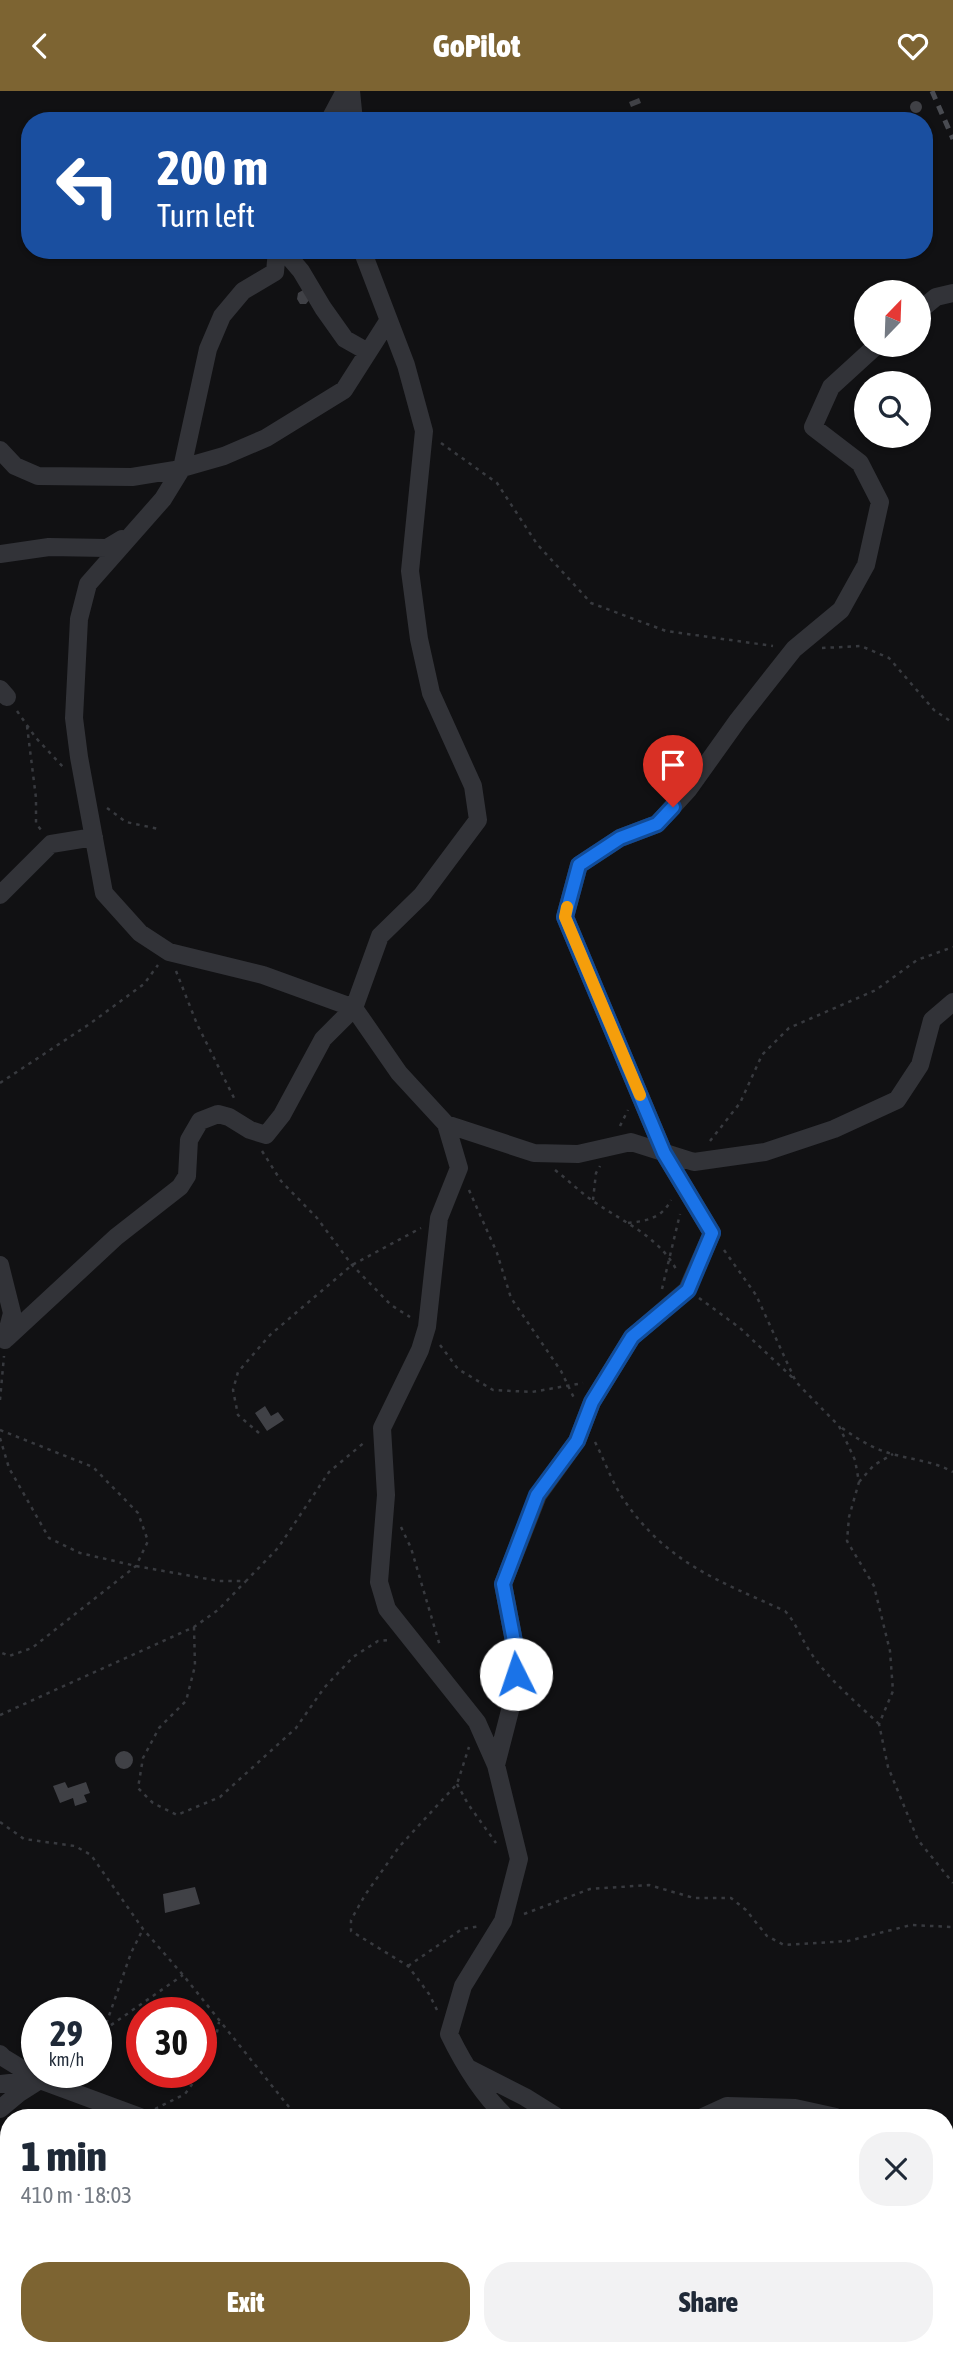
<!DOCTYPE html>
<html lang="en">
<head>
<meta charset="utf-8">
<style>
  :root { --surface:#fff; --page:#f2f2f3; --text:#1f2937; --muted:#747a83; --accent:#7d6432 }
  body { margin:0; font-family:"Asap Condensed",sans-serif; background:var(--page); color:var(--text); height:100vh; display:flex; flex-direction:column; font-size:26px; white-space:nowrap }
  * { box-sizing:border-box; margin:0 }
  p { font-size:23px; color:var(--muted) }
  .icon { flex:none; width:38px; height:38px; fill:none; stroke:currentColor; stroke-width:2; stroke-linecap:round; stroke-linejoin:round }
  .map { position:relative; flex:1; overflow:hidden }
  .details { position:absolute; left:0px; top:2018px; width:954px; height:247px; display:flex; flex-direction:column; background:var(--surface); border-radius:28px 28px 0 0; box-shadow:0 2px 5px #0004 }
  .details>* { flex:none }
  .top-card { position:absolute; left:21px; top:21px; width:912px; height:147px; border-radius:28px; box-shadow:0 2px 5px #0004; background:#1a4fa0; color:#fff; overflow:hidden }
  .needle { width:46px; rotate:23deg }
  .tools { position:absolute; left:854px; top:189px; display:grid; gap:14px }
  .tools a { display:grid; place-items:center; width:77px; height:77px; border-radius:50%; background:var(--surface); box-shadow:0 2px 5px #0004; font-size:35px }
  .speed { position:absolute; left:21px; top:1906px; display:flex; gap:14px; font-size:35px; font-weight:700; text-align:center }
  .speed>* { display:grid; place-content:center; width:91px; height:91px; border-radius:50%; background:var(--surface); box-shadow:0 2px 5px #0004; line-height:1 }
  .speed small { font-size:18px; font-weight:400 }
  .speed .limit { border:10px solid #d22; background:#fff; color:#111 }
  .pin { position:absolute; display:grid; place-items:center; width:60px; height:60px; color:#fff; margin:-72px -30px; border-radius:50% 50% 50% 0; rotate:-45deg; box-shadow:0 0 7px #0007 }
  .pin .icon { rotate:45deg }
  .me { position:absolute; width:77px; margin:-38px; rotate:356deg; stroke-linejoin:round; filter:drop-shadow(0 0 5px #0008) }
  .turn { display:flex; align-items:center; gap:24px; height:147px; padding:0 21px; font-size:32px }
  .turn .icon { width:91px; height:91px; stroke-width:2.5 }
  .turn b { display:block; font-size:49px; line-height:60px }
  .round { display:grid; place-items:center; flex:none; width:74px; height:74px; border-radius:28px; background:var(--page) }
  .summary { display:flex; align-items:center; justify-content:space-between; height:119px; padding:0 21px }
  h1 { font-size:42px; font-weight:800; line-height:52px }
  .button { display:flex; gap:14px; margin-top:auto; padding:14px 21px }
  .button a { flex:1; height:80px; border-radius:28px; background:var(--accent); color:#fff; font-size:28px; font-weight:800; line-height:80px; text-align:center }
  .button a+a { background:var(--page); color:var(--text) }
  header { display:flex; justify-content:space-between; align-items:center; height:91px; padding:0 21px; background:var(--accent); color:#fff; font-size:32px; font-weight:800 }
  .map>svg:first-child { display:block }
  .built { fill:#1d1d20 }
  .building { fill:#404146 }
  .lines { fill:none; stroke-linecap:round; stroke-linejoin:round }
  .path { stroke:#383a3f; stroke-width:2.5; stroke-dasharray:3.5 5; stroke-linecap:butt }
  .minor { stroke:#323338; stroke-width:18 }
  .rail { stroke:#494b51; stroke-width:5; stroke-dasharray:9 7; stroke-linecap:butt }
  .route-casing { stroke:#114b97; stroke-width:18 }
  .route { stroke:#1a73e8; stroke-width:12 }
  .slow { stroke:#f59e0b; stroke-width:12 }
</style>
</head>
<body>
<header><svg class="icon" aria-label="back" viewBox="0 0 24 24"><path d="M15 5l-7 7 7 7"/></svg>GoPilot<svg class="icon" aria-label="heart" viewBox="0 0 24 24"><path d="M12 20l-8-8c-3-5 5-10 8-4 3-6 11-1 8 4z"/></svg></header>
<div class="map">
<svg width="953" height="2264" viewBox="0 0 953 2264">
  <rect width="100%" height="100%" fill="#111113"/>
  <path class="built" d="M9 2153V2256H343L357 2264H0V2166Z"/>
  <path class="building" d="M639 7 641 12 631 16 629 11Z
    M910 16a6 6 0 1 1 12 0a6 6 0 1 1-12 0Z
    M303 199 310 208 306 213H300L297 208 298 202Z
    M265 1315 271 1325 278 1321 284 1329 267 1340 255 1322Z
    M115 1669a9 9 0 1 1 18 0a9 9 0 1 1-18 0Z
    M65 1691 68 1697 86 1691 90 1702 84 1704 87 1711 75 1715 73 1707 60 1712 53 1695Z
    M195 1796 200 1813 165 1822 163 1803Z
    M27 2256H72L66 2264H25L22 2262Z"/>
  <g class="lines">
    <path class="path" d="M441 352 497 392 537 453 591 512 666 540 773 555
      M822 557 861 555 889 567 934 619 953 632
      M17 620 36 647 64 677
      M27 635 36 707V732L41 739
      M107 717 126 731 159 738
      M176 880 197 933 236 1011
      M0 992 88 934 144 893 158 874
      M620 1035 628 1019
      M710 1050 740 1012 762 964 789 937 876 899 917 869 953 856
      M262 1060 281 1090 317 1127 352 1174 391 1214 410 1226
      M555 1079C568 1089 580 1101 593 1110 623 1131 658 1145 676 1178
      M469 1099 497 1162 511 1207 561 1280 574 1307
      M593 1109 596 1082 600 1075
      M628 1132C647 1130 662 1127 671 1109
      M724 1159 756 1204 796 1291 839 1335 855 1369 859 1391 849 1426 847 1450 874 1495 890 1560 893 1600 879 1633 888 1676 918 1749 953 1792
      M662 1198 680 1123
      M699 1207 740 1237 795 1289
      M440 1254 458 1278 493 1299 532 1301 583 1292
      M0 1309 4 1265
      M842 1337C859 1349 875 1359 896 1364 915 1369 935 1371 953 1381
      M0 1339 93 1376 138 1422 148 1450 136 1475 32 1557 9 1565 0 1561
      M259 1342 238 1324 233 1299 238 1281 270 1244 352 1174 421 1137
      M0 1347 9 1377 49 1447 80 1462 136 1475 219 1490H246L278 1457 329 1381 366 1350
      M595 1351C605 1370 612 1392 624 1409 667 1472 719 1490 785 1520 797 1533 801 1548 811 1562 827 1587 858 1613 879 1633
      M859 1391 874 1374 893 1363
      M401 1436 411 1457 440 1555
      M194 1536 195 1575 186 1610 159 1637 143 1667 138 1697 153 1712 177 1724 220 1706 296 1637 324 1597 353 1566 378 1550 390 1549
      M0 1624 194 1536 218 1519 246 1490
      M457 1693 468 1713 496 1752
      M0 1731 24 1748 75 1755 91 1764 143 1838 183 1884 297 2026
      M524 1823 590 1798 649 1794 694 1807H731L746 1819 767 1845 784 1854 848 1850 911 1834 953 1836
      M408 1875 462 1838 481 1835
      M437 1919 429 1903 408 1875 351 1840V1829L365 1804 399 1756 457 1693 469 1656
      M104 1939 183 1884
      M96 1945 104 1939 131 1862 143 1838
      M201 1980 212 1965 219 1931
      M155 2018 185 2003 201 1981
      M945 2233H953
      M478 2256 481 2264"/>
    <path class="minor" d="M351 0 354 30
      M329 30 345 0
      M283 159 301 180 323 217 345 248 368 261
      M362 159 406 274 424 340 410 480 419 548 431 602 473 695 478 729 422 804 380 845 354 917 399 982 446 1033 459 1077 439 1127 427 1236 420 1259 382 1337 386 1404 379 1491 387 1518 477 1631 496 1674 519 1768 503 1830 463 1895 449 1943C464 1974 481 2002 506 2026
      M919 220 936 206 953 202
      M0 359 15 375 38 385 132 386 175 379 224 365 266 347 344 299 388 230
      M0 463 49 456 107 457 122 448
      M0 598 7 606
      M0 804 51 753 94 746
      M446 1033 534 1062 578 1063 631 1051 694 1071 765 1061 834 1038 897 1009 920 974 932 929 953 911
      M0 1174 12 1222 5 1249
      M6 1248 116 1146 180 1096 187 1085 189 1049 200 1030 218 1023 229 1026 250 1039 266 1044 282 1024 323 948 354 917 263 884 169 861 140 842 104 802 79 666 74 627 79 528 88 493 163 408 182 377 208 258 222 225 243 200 275 181 277 159
      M496 1674 515 1600 517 1566 503 1493 538 1404 577 1350 592 1311 632 1246 687 1199 712 1142 664 1062 565 826 579 774 620 747 657 733 688 699 738 629 794 558 841 519 866 474 880 411 860 372 813 336 831 296 877 254
      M0 1963 4 1967 40 1989 140 2026
      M468 1977 525 2006 557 2026
      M0 1993 36 1989
      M0 2018 18 2003 40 1989
      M703 2026 727 2015 795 2017 836 2026
      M945 2050 953 2052
      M437 2256 446 2264
      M542 2264 543 2256"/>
    <path class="rail" d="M932 0 953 48"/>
  </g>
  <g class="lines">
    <g class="route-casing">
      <path id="route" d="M516 1583 517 1566 503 1493 537 1404 577 1350 592 1311 632 1246 688 1199 712 1142 664 1062 565 826 579 774 620 747 657 733 673 716"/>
    </g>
    <use href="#route" class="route"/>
    <path class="slow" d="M567 816 565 826 640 1004"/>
  </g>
</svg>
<div class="tools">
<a><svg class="needle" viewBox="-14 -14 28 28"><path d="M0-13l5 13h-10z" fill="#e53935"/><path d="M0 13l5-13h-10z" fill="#747a83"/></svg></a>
<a><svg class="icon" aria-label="search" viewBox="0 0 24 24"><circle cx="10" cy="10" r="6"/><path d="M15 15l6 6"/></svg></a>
</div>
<div class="speed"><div>29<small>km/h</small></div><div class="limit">30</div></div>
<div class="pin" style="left:673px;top:716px;background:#d93025"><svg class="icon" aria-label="arrive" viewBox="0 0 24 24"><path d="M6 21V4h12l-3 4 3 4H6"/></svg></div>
<svg class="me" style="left:516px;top:1583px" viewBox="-20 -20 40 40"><circle r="19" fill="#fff"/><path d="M0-13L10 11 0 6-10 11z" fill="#1a73e8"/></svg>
<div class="top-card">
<div class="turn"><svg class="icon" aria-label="left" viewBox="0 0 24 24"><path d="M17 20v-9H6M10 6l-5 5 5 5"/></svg><div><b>200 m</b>Turn left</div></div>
</div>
<section class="details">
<div class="summary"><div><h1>1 min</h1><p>410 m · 18:03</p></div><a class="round"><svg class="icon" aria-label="close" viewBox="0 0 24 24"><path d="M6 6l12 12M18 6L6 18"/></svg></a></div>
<div class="button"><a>Exit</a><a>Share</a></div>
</section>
</div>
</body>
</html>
